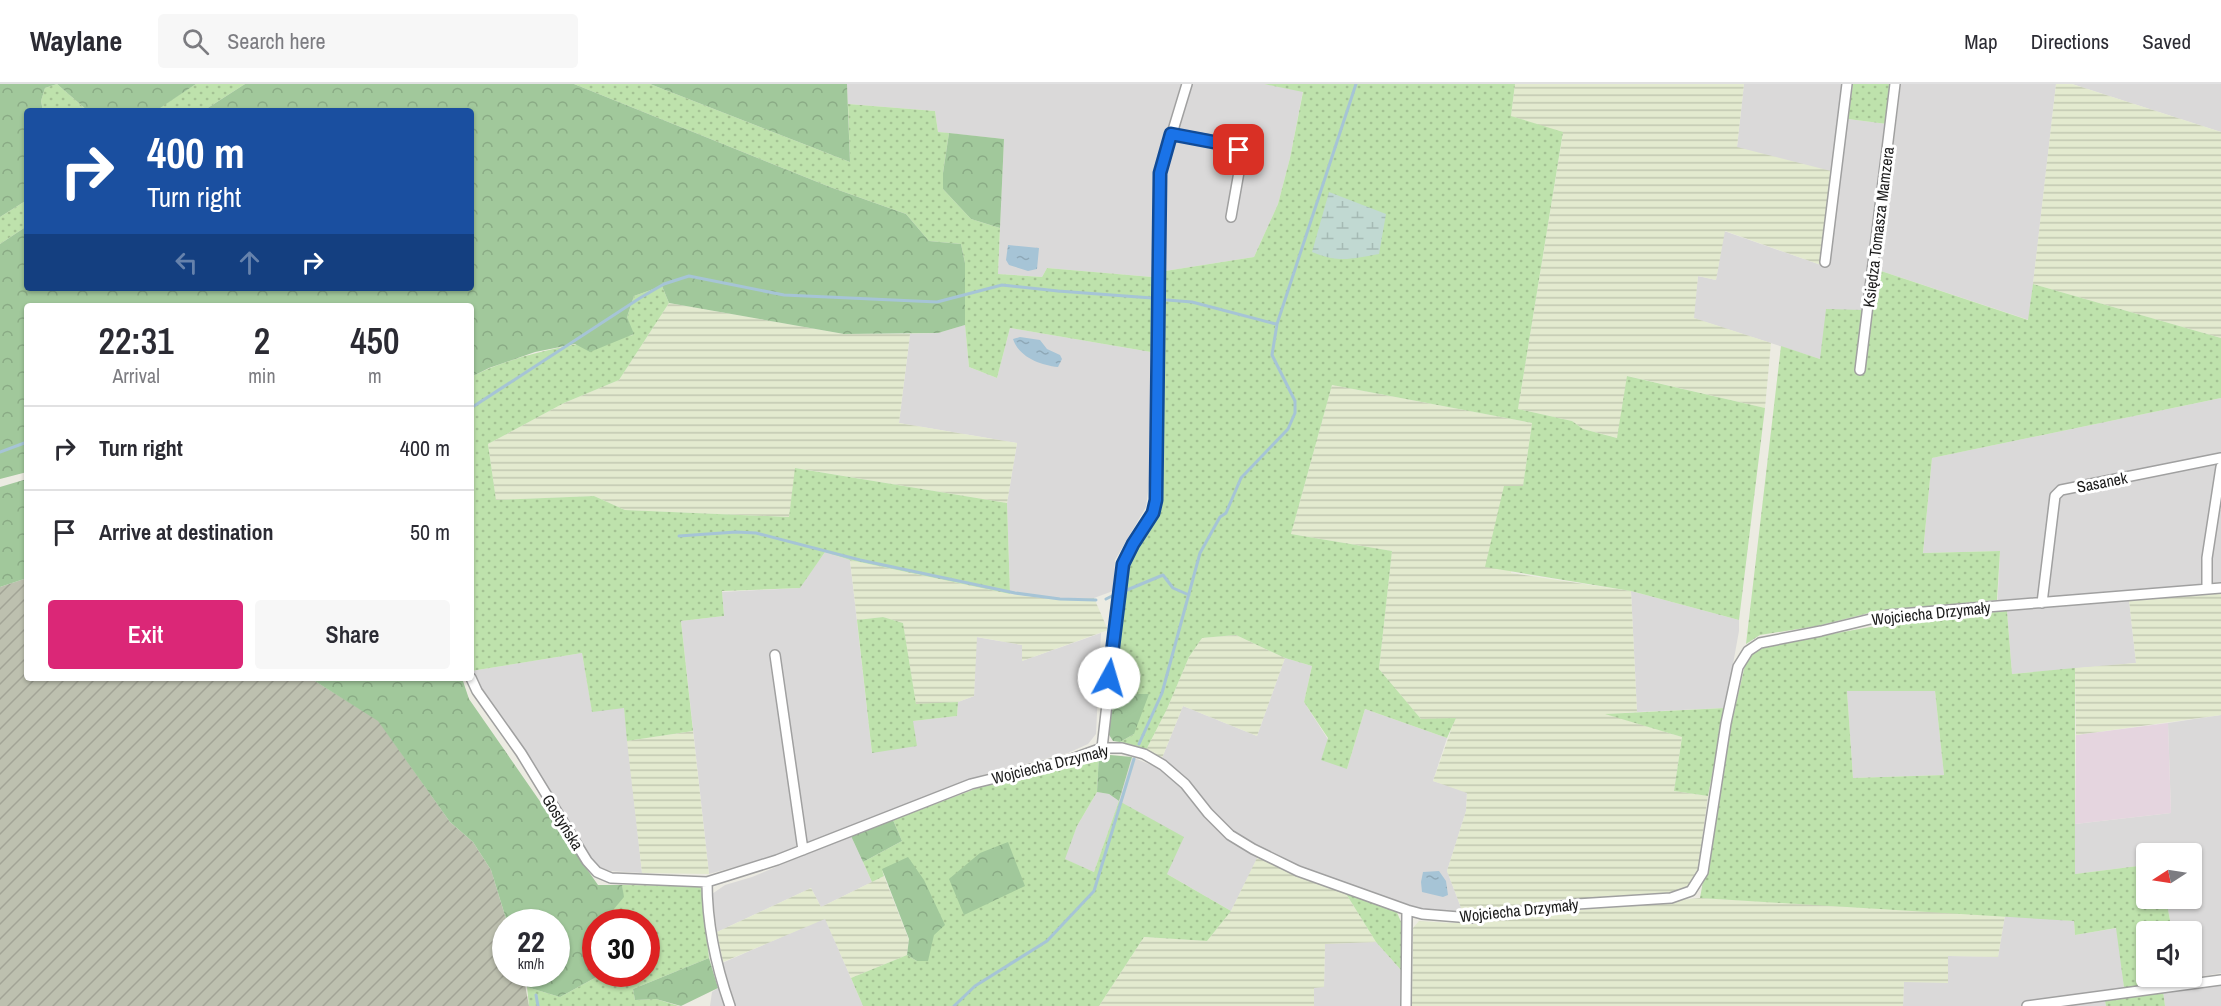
<!DOCTYPE html>
<html lang="en">
<head>
<meta charset="utf-8">
<style>
  :root { --surface:#fff; --page:#f7f7f7; --text:#2b2b33; --muted:#7c7c81; --line:#e1e1e2; --accent:#db2777 }
  body { margin:0; font-family:"Archivo Narrow",sans-serif; background:var(--page); color:var(--text); height:100vh; display:flex; flex-direction:column; font-size:22px; white-space:nowrap }
  * { box-sizing:border-box; margin:0 }
  p { font-size:20px; color:var(--muted) }
  .icon { flex:none; width:33px; height:33px; fill:none; stroke:currentColor; stroke-width:2; stroke-linecap:round; stroke-linejoin:round }
  .map { position:relative; flex:1; overflow:hidden }
  .drawer { position:absolute; left:24px; top:219px; width:450px; height:378px; display:flex; flex-direction:column; background:var(--surface); border-radius:6px; box-shadow:0 2px 4px #0004 }
  .drawer>* { flex:none }
  .top-card { position:absolute; left:24px; top:24px; width:450px; height:183px; border-radius:6px; box-shadow:0 2px 4px #0004; background:#1a4fa0; color:#fff; overflow:hidden }
  .needle { width:39px; rotate:258deg }
  .tools { position:absolute; left:2136px; top:759px; display:grid; gap:12px }
  .tools a { display:grid; place-items:center; width:66px; height:66px; border-radius:6px; background:var(--surface); box-shadow:0 2px 4px #0004; font-size:30px }
  .speed { position:absolute; left:492px; top:825px; display:flex; gap:12px; font-size:30px; font-weight:700; text-align:center }
  .speed>* { display:grid; place-content:center; width:78px; height:78px; border-radius:50%; background:var(--surface); box-shadow:0 2px 4px #0004; line-height:1 }
  .speed small { font-size:15px; font-weight:400 }
  .speed .limit { border:9px solid #d22; background:#fff; color:#111 }
  .pin { position:absolute; display:grid; place-items:center; width:51px; height:51px; color:#fff; margin:-26px; border-radius:12px; box-shadow:0 3px 9px #0006 }
  .me { position:absolute; width:66px; margin:-33px; rotate:6deg; stroke-linejoin:round; filter:drop-shadow(0 0 4px #0008) }
  .turn { display:flex; align-items:center; gap:21px; height:126px; padding:0 24px; font-size:27px }
  .turn .icon { width:78px; height:78px; stroke-width:2.5 }
  .turn b { display:block; font-size:42px; line-height:51px }
  .lanes { display:flex; align-items:center; height:57px; padding:0 24px; background:#0003; justify-content:center; gap:30px; direction:ltr }
  .lanes .off { opacity:.35 }
  .eta { display:flex; justify-content:space-evenly; align-items:center; height:102px; text-align:center }
  .eta b { font-size:36px; font-weight:600; line-height:42px }
  .action { display:flex; gap:12px; margin-top:auto; padding:12px 24px }
  .action a { flex:1; height:69px; border-radius:6px; background:var(--accent); color:#fff; font-size:24px; font-weight:600; line-height:69px; text-align:center }
  .action a+a { background:var(--page); color:var(--text) }
  ul { padding:0; list-style:none }
  li { display:flex; align-items:center; gap:18px; height:84px; padding:0 24px; border-top:2px solid var(--line) }
  li div { flex:1 }
  li b { display:block; font-size:22px }
  li em { font-style:normal }
  header { display:flex; align-items:center; gap:36px; box-sizing:border-box; height:84px; padding:0 30px; background:var(--surface); border-bottom:2px solid var(--line) }
  header strong { font-size:28px }
  nav { display:flex; gap:33px; margin-inline-start:auto; font-size:21px }
  .search { width:420px; height:54px; background:var(--page); display:flex; align-items:center; gap:15px; box-sizing:border-box; padding:0 21px; border-radius:6px; color:var(--muted); font-size:22px }
  .map>svg:first-child { display:block }
  .residential { fill:#dad9d9 }
  .industrial { fill:#e5d5df }
  .construction { fill:url(#construction-furrows) }
  .farmland { fill:url(#farmland-rules) }
  .grass { fill:url(#grass-dots); fill-rule:evenodd }
  .forest { fill:url(#forest-crowns) }
  .wetland { fill:url(#wetland-marsh) }
  .water { fill:url(#water-ripples) }
  .lines { fill:none; stroke-linecap:round; stroke-linejoin:round }
  .stream { stroke:#a6c4d6; stroke-width:3 }
  .minor-casing { stroke:#a0a0a0; stroke-width:12 }
  .minor { stroke:#fff; stroke-width:9 }
  .route-casing { stroke:#114b97; stroke-width:15 }
  .route { stroke:#1a73e8; stroke-width:10 }
  .labels { text-anchor:middle; stroke-width:6; stroke-linejoin:round; paint-order:stroke }
  .street-label { font-size:16px; fill:#1c1c1c; stroke:#fff }
</style>
</head>
<body>
<header>
<strong>Waylane</strong>
<div class="search"><svg class="icon" aria-label="search" viewBox="0 0 24 24"><circle cx="10" cy="10" r="6"/><path d="M15 15l6 6"/></svg>Search here</div>
<nav><a>Map</a><a>Directions</a><a>Saved</a></nav>
</header>
<div class="map">
<svg width="2221" height="922" viewBox="0 0 2221 922">
  <defs>
    <pattern id="construction-furrows" width="10" height="10" patternUnits="userSpaceOnUse" patternTransform="scale(1.5)"><rect width="10" height="10" fill="#bdc0af"/><path d="M-1 1l2-2M0 10L10 0M9 11l2-2" fill="none" stroke="#a2a496"/></pattern>
    <pattern id="farmland-rules" width="6" height="5" patternUnits="userSpaceOnUse" patternTransform="scale(1.5)"><rect width="6" height="5" fill="#e3eacf"/><path d="M0 2.5h6" fill="none" stroke="#c2c8b1"/></pattern>
    <pattern id="grass-dots" width="8" height="8" patternUnits="userSpaceOnUse" patternTransform="scale(1.5)"><rect width="8" height="8" fill="#bee2ac"/><path d="M2 2h.1M6 6h.1" fill="none" stroke="#a3c193" stroke-width="1.8" stroke-linecap="round"/></pattern>
    <pattern id="forest-crowns" width="20" height="18" patternUnits="userSpaceOnUse" patternTransform="scale(1.5)"><rect width="20" height="18" fill="#a1c89b"/><path d="M2 6a3 3 0 1 1 6 0M12 15a3 3 0 1 1 6 0" fill="none" stroke="#8aab85"/></pattern>
    <pattern id="wetland-marsh" width="20" height="14" patternUnits="userSpaceOnUse" patternTransform="scale(1.5)"><rect width="20" height="14" fill="#c1d9d2"/><path d="M1 5h8M5 5V1M11 12h8M15 12V8" fill="none" stroke="#a5bab4"/></pattern>
    <pattern id="water-ripples" width="26" height="14" patternUnits="userSpaceOnUse" patternTransform="scale(1.5)"><rect width="26" height="14" fill="#a6c4d6"/><path d="M2 4q2-2 4 0t4 0M15 11q2-2 4 0t4 0" fill="none" stroke="#8ea8b7"/></pattern>
  </defs>
  <rect width="100%" height="100%" fill="#ecebe2"/>
  <path class="residential" d="M847 0H1181L1153 92 1152 193 1047 184 1042 193 998 190 1004 55 938 48 935 27 848 20Z
    M1192 0H1264L1303 7 1290 74 1278 120 1254 173 1165 187 1163 91Z
    M1744 0H1853L1848 35 1887 40 1863 227 1820 275 1693 234 1698 192 1716 196 1724 147 1821 181 1737 63Z
    M1901 0H2056L2029 236 1878 186Z
    M2072 0H2221V48Z
    M965 241 969 283 997 294 1010 244 1151 268 1149 400 1146 423 1115 476 1113 507 1094 514 1061 516 1010 510 1007 419 1017 359 899 339 910 250 938 249Z
    M2221 314V411L2219 426H2221V498L2128 507 2136 579 2012 590 2007 527 1997 528 2000 467 1923 469 1932 374Z
    M825 468 850 476 872 669 913 637 957 632 958 618 974 612 976 553 1022 561V577L1101 549 1096 650 1088 660 1068 669 986 690 764 775 709 790 681 537 724 532 722 508 799 504Z
    M1631 507 1739 536V547L1725 624 1637 628Z
    M582 569 592 627 624 623 642 789 610 787 594 781 471 587Z
    M1285 574 1312 582 1304 618 1347 685 1365 625 1447 654 1433 697 1467 708 1466 727 1447 787 1463 829 1432 828 1402 820 1315 789 1262 765 1231 827 1167 790 1119 718 1094 788 1064 775 1077 742 1097 708 1109 710 1119 717 1132 673 1158 684 1183 622 1257 652Z
    M1847 607H1935L1944 691 1853 694Z
    M2221 631V889L2181 896 2180 893 2192 892V848L2172 847 2166 815 2192 814V770H2146V781L2075 790V740L2171 729 2168 639Z
    M851 752 872 798 821 823 811 804 717 848 712 810 725 801 752 793Z
    M2005 831 2074 837 2075 851 2117 844 2125 912 2105 917 2106 922H1903L1904 898 1948 872 1998 873Z
    M825 834 863 922H710L712 908 718 904 713 883Z
    M1376 858 1401 886 1400 922H1314V904L1324 903 1325 860Z
    M2221 901V922H2165L2163 907Z"/>
  <path class="industrial" d="M2168 639 2171 729 2075 740 2076 651Z"/>
  <path class="construction" d="M27 494V594H310L378 636 450 738 473 758 491 786 507 838H506V890H523L529 922H0V503Z"/>
  <path class="farmland" d="M1515 0H1744L1737 63 1831 87 1821 181 1725 147 1716 196 1698 192 1694 234 1771 259 1765 324 1628 292 1618 354 1583 345 1572 337 1518 325 1563 49 1511 32Z
    M2056 0H2072L2221 48V254L2033 200Z
    M669 219 844 250H910L899 339 1017 359 1007 419 796 384 789 433 625 426 594 412 496 416 488 360 564 319 619 296Z
    M1332 301 1532 339 1511 489 1631 507 1637 628 1607 630 1682 653 1674 707 1708 712 1698 786 1689 804 1668 811 1551 816 1463 829 1447 787 1466 727 1467 709 1433 697 1455 635H1421L1379 585 1392 467 1291 450Z
    M850 476 1010 510 1061 516 1094 514 1108 546 1022 577V561L977 553 974 612 958 618 916 621 903 539 883 533 857 536Z
    M2221 509V631L2076 651 2075 584 2136 579 2129 516Z
    M1236 551 1285 574 1257 652 1183 622 1162 674 1146 666 1167 625 1189 573 1202 554Z
    M693 647 709 790 642 789 627 657Z
    M1257 774 1345 808 1376 858 1325 860 1324 903 1314 904V922H1099L1144 853 1207 857 1231 827Z
    M884 792 909 856 907 871 851 894 825 835 723 878 717 848 811 804 821 823Z
    M1700 814 2005 831 1998 873 1948 872V899L1904 898 1903 922H1412L1413 844 1419 837 1451 839Z"/>
  <path class="grass" d="M57 0 88 27H43L41 17 45 4Z
    M196 0H245L203 27H154Z
    M574 0H650L850 78 848 20 935 27 938 48 949 49 943 89V105L971 135 1000 144 998 190 1042 193 1047 184 1152 193 1151 268 1010 244 997 294 969 283 965 241V179L961 160 929 157 906 130 830 103Z
    M1264 0H1515L1511 32 1563 48 1518 325 1572 337 1583 345 1617 354 1627 292 1765 324 1739 536 1631 507 1485 483 1504 402H1523L1532 339 1332 301 1291 450 1392 467 1379 585 1421 635 1456 634 1447 654 1365 625 1347 685 1321 676 1328 654 1304 618 1312 582 1285 574 1236 551 1202 554 1189 573 1167 625 1146 666 1120 658 1134 650 1112 610 1126 491 1133 467 1157 430 1162 403 1165 187 1254 173 1278 120 1290 74 1303 8Z
    M1853 0H1893L1887 40 1848 35Z
    M27 116V142L0 160V133Z
    M1868 185 1878 186 2028 236 2033 200 2221 254V314L1932 374 1923 469 2000 467 1997 516 1877 527 1817 542 1760 551 1746 560 1781 262 1820 275 1826 225 1863 226Z
    M662 202 669 219 619 296 564 319 488 360 496 416 594 412 625 426 789 433 795 384 1007 419 1010 510 850 476 825 468 800 504 722 507 724 532 681 537 693 647 627 657 624 624 592 628 582 569 471 587V293C522 267 578 260 633 251L627 233 634 212Z
    M2007 527 2012 590 2075 584V790L2146 781V814L2166 815 2172 847 2146 848V892L2180 893 2181 896 2162 899 2165 922H2106L2105 917 2125 911 2116 844 2075 851 2074 837 1700 814 1732 637 1745 581 1752 570 1765 562 1898 538ZM1847 607H1935L1944 691 1853 694Z
    M883 533 903 539 916 620 958 618 957 632 913 637 917 662 872 669 857 536Z
    M1725 624 1708 712 1674 707 1682 653 1605 630Z
    M1099 670 1097 708 1077 742 1065 775 1094 788 1119 717 1184 753 1167 790 1231 827 1207 857 1144 853 1099 922H863L851 894 907 871 917 877 928 876 882 786 884 792 872 798 863 778 902 757 893 736 983 702Z
    M622 801 701 802 709 874 633 905 635 916 656 915 679 922H529L527 903 560 913 602 890H646V838H603L623 813Z
    M1345 808 1396 826 1401 838V886L1376 858Z"/>
  <path class="forest" d="M0 0H57L45 4 41 17 43 27H27V116L0 133Z
    M57 0H196L157 26 88 27Z
    M245 0H574L830 103 906 130 929 157 961 160 965 179V241L938 249 844 250 669 219 662 202 634 212 627 233 634 250 590 268 575 260 535 268 489 284 471 293V222H27V388L0 395V160L27 142V204H471V27H203Z
    M650 0H847L850 78Z
    M949 49 1004 55 1000 144 971 135 943 105V89Z
    M27 395V494L0 503V403Z
    M310 594H462L469 615 598 801H622L624 813 603 838H596V890H602L560 913 527 903 523 890H556V838H507L491 786 473 758 450 738 378 637Z
    M1111 610H1149L1134 650 1120 658 1113 657 1106 646Z
    M1099 670 1132 673 1119 717 1109 710 1097 708Z
    M893 736 902 757 863 778 851 752Z
    M1008 758 1025 802 964 831 949 795 980 769Z
    M908 773 924 796 945 841 934 851 928 877H917L907 871 909 855 882 785Z
    M709 874 718 904 681 922 656 915 635 916 633 905Z"/>
  <path class="wetland" d="M1329 108 1386 130 1379 170C1350 175 1339 179 1312 168Z"/>
  <path class="water" d="M1008 161 1039 164 1037 185 1028 187 1009 181 1006 176Z
    M1020 253 1040 256 1047 265 1060 271 1062 275 1058 283C1040 281 1019 273 1013 255Z
    M1439 787 1446 797 1448 811 1443 813 1422 808 1421 798 1423 788Z"/>
  <g class="lines">
    <path class="stream" d="M1167 216 1192 218 1276 240
      M471 324 640 214 664 200 689 192 784 211 937 218 1002 201 1058 207 1152 214
      M0 368 27 358
      M679 452 736 448 756 449 860 476 1015 509 1060 515 1096 516
      M1127 506 1163 491 1173 504 1189 511
      M1106 515 1114 511
      M1139 660 1162 609 1200 469 1220 433 1226 429 1241 394 1288 345 1295 329V317L1272 271 1277 240 1356 0
      M536 911 538 922
      M954 922 975 902 1047 857 1094 807 1134 675"/>
    <g class="minor-casing">
      <path id="minor" d="M1171 50C1189 54 1232 55 1242 71L1231 133
        M1825 178 1847 0
        M1860 286 1895 0
        M2207 505V474L2221 383
        M2042 519 2055 412 2061 406 2221 374
        M775 571 803 766
        M471 594 477 607 521 669 587 777 597 788 611 794 707 798 777 776 971 700 1072 675 1102 664H1122L1144 670 1163 681 1185 700 1208 729 1230 751 1253 765 1298 787 1407 826 1422 830 1471 834 1577 820 1671 814 1691 807 1703 788 1726 639 1738 583 1748 567 1760 559 1821 547 1887 531 2221 504
        M1102 664 1123 480C1132 457 1151 441 1156 416L1160 89 1187 0
        M707 798C707 841 716 882 730 922
        M1406 922 1407 826
        M2027 922 2221 896"/>
    </g>
    <use href="#minor" class="minor"/>
  </g>
  <g class="lines">
    <g class="route-casing">
      <path id="route" d="M1109 594 1123 480 1133 460 1153 429 1156 416 1160 89 1171 50 1224 60 1239 66"/>
    </g>
    <use href="#route" class="route"/>
  </g>
  <g class="labels">
    <g class="street-label">
      <text transform="translate(1878 143) rotate(-83)" y="6">Księdza Tomasza Mamzera</text>
      <text transform="translate(2102 398) rotate(-11)" y="6">Sasanek</text>
      <text transform="translate(1931 529) rotate(-6)" y="6">Wojciecha Drzymały</text>
      <text transform="translate(1050 680) rotate(-14)" y="6">Wojciecha Drzymały</text>
      <text transform="translate(563 738) rotate(58)" y="6">Gostyńska</text>
      <text transform="translate(1519 826) rotate(-6)" y="6">Wojciecha Drzymały</text>
    </g>
  </g>
</svg>
<div class="tools">
<a><svg class="needle" viewBox="-14 -14 28 28"><path d="M0-13l5 13h-10z" fill="#e53935"/><path d="M0 13l5-13h-10z" fill="#7c7c81"/></svg></a>
<a><svg class="icon" aria-label="sound" viewBox="0 0 24 24"><path d="M4 9h4l5-4v14l-5-4H4zM17 9q2 3 0 6"/></svg></a>
</div>
<div class="speed"><div>22<small>km/h</small></div><div class="limit">30</div></div>
<div class="pin" style="left:1239px;top:66px;background:#d93025"><svg class="icon" aria-label="arrive" viewBox="0 0 24 24"><path d="M6 21V4h12l-3 4 3 4H6"/></svg></div>
<svg class="me" style="left:1109px;top:594px" viewBox="-20 -20 40 40"><circle r="19" fill="#fff"/><path d="M0-13L10 11 0 6-10 11z" fill="#1a73e8"/></svg>
<div class="top-card">
<div class="turn"><svg class="icon" aria-label="right" viewBox="0 0 24 24"><path d="M7 20v-9h11M14 6l5 5-5 5"/></svg><div><b>400 m</b>Turn right</div></div>
<div class="lanes"><svg class="icon off" aria-label="left" viewBox="0 0 24 24"><path d="M17 20v-9H6M10 6l-5 5 5 5"/></svg><svg class="icon off" aria-label="ahead" viewBox="0 0 24 24"><path d="M12 20V5M6 11l6-6 6 6"/></svg><svg class="icon" aria-label="right" viewBox="0 0 24 24"><path d="M7 20v-9h11M14 6l5 5-5 5"/></svg></div>
</div>
<section class="drawer">
<div class="eta">
<div><b>22:31</b><p>Arrival</p></div>
<div><b>2</b><p>min</p></div>
<div><b>450</b><p>m</p></div>
</div>
<ul>
<li><svg class="icon" aria-label="right" viewBox="0 0 24 24"><path d="M7 20v-9h11M14 6l5 5-5 5"/></svg><div><b>Turn right</b></div><em>400 m</em></li>
<li><svg class="icon" aria-label="arrive" viewBox="0 0 24 24"><path d="M6 21V4h12l-3 4 3 4H6"/></svg><div><b>Arrive at destination</b></div><em>50 m</em></li>
</ul>
<div class="action"><a>Exit</a><a>Share</a></div>
</section>
</div>
</body>
</html>
